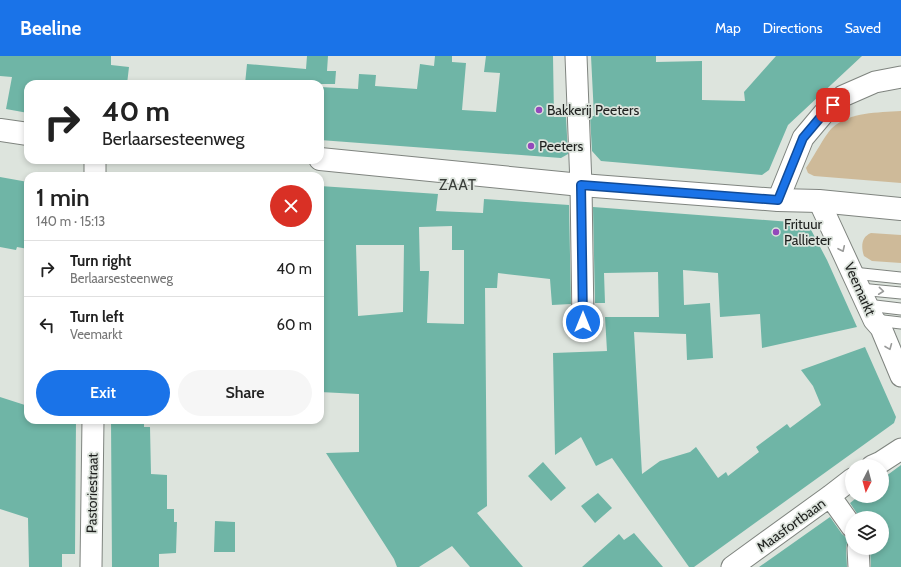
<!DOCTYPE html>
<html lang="en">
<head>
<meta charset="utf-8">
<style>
  :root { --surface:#fff; --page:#f6f6f6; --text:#222; --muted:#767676; --line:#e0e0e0; --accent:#1a73e8 }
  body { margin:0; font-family:Cabin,sans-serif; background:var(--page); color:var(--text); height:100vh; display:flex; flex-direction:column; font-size:15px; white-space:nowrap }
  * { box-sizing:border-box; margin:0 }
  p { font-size:13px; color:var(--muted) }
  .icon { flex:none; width:22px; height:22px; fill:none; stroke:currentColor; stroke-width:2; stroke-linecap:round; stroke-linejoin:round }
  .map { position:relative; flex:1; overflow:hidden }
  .side { position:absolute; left:24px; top:116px; width:300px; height:252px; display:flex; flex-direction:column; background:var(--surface); border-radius:12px; box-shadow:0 2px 6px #0003 }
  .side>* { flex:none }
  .banner { position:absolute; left:24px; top:24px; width:300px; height:84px; border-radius:12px; box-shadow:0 2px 6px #0003; background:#fff; color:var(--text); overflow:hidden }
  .needle { width:26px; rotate:186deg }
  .buttons { position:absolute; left:845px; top:403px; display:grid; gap:8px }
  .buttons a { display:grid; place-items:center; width:44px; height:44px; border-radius:50%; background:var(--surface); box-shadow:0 2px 6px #0003; font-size:20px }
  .pin { position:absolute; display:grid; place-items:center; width:34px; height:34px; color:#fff; margin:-17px; border-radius:8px; box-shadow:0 2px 6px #0006 }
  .me { position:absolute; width:44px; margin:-22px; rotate:0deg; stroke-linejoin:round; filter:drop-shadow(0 0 3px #0008) }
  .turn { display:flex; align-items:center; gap:14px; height:84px; padding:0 12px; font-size:18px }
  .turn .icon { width:52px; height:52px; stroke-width:2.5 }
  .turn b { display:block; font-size:28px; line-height:34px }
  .round { display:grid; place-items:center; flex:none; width:42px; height:42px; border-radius:21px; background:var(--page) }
  .summary { display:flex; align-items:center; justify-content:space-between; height:68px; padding:0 12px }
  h1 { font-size:24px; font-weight:600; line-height:30px }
  .cta { display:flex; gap:8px; margin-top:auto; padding:8px 12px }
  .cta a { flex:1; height:46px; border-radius:24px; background:var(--accent); color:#fff; font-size:16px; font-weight:600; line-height:46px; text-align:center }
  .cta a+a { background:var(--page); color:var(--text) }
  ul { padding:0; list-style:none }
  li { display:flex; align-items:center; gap:12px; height:56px; padding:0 12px; border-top:1px solid var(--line) }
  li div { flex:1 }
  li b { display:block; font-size:15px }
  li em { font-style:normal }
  header { display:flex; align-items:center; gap:24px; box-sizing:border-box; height:56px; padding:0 20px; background:var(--accent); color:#fff }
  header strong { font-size:19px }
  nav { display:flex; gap:22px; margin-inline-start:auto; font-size:14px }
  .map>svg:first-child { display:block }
  .green { fill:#ceba99 }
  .building { fill:#6fb5a6; fill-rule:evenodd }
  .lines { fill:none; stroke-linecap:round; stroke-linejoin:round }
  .service-casing { stroke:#7f847f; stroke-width:13 }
  .minor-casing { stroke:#7f847f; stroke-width:23 }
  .tertiary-casing { stroke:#7f847f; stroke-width:24 }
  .service { stroke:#fff; stroke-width:11 }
  .minor { stroke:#fff; stroke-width:21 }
  .tertiary { stroke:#fff; stroke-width:22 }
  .oneway { stroke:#9a9b9a }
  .route-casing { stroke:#114b97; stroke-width:10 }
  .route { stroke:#1a73e8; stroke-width:7 }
  .poi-dot { fill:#9349bb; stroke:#dde4dd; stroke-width:1.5 }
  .labels { text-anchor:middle; stroke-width:3.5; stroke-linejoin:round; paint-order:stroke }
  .poi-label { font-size:14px; fill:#1f211f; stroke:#dde4dd; text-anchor:start }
  .street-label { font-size:14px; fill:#1f211f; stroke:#dde4dd }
  .neighbourhood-label { font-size:15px; letter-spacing:1px; fill:#393d39; stroke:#dde4dd }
</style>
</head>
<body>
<header>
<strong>Beeline</strong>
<nav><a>Map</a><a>Directions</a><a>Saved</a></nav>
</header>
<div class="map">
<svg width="901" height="511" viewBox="0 0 901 511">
  <rect width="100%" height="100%" fill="#dde4dd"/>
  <path class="green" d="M901 55V127L814 120 808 117 806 112C813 102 825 79 832 72 851 55 877 57 901 55Z
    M871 177 901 179V207L872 205 864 200C861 191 861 181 871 177Z"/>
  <path class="building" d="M0 0H111V9L129 11 127 28H28V57L6 53 12 21 0 20Z
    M307 0H328L327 15H336L335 28H245L247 8 306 13Z
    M435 0H452V6L466 7 462 54 496 56 500 17 484 16 486 0H553L554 61H566L568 98 561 102 320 84V31L358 33 359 18 376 19 375 30 417 33 420 8 434 10Z
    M591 0H656V6L702 5V44L745 45 744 36 776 0H862L788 69 769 114 762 119 601 105 592 95 590 60H594Z
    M0 121 28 126V193L17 191 16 194 0 191Z
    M320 130 438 138 436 155 483 157 484 143 569 149 571 248 552 249 550 223 498 217 497 232H485L487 450 477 457 523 511H470L452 490 419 511H397L394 503 326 397 359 396V338L320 336ZM452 170V194H464V268L427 267 429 215H420L419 171ZM356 189H404L403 256 358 260Z
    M593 151 804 167 809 170 827 204 857 271 762 292 760 258 720 261 718 217 683 214 684 249 710 247 713 302 687 304 686 278 634 276 642 418 660 405 690 396 696 391 718 422 726 416 728 420 759 396 756 391 787 368 790 372 821 349 813 330 801 314 865 291 896 361 894 367 694 511H689L612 402 596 410 581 381 555 399 553 297 607 295 605 261H659L658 216 604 217 605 247H595Z
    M0 341 28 350V364H76L75 498H62V511H29L28 462 0 453Z
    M111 364H144V371H150L151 418 167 419V453H174V466H177L176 497 159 498V511H112Z
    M543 406 566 432 551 445 528 420Z
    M901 409V511H871L870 492H882V462H860L850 447 859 440H882V423Z
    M598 437 612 452 595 467 581 450Z
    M830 461 842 478 847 482 851 483 847 487 846 492 847 511H759Z
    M215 465 235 466V496H214Z
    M634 477 663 511H582L619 478 624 484Z"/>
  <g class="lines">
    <g class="service-casing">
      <path id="service" d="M853 217 901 222
        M860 233 901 237
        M867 249 901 253
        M875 264 901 267"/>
    </g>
    <g class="minor-casing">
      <path id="minor" d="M576 0 581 129 583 266
        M95 104V120
        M778 144 803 82 824 57 843 40 875 26 901 21
        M819 145 874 264 881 272 901 320
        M872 410 881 406 901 393
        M830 440 852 471
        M858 492 859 511
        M91 511 93 364
        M732 511 830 440 852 423"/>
    </g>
    <g class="tertiary-casing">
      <path id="tertiary" d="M0 74 28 78
        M320 103 581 129 778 144 819 145 901 153"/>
    </g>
    <use href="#service" class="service"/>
    <use href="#minor" class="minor"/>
    <use href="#tertiary" class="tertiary"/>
  </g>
  <defs><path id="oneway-chevron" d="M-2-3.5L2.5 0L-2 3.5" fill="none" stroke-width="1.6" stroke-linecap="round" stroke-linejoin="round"/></defs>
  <g class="oneway">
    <use href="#oneway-chevron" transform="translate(842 193) rotate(65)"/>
    <use href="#oneway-chevron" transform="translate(881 235) rotate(6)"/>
    <use href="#oneway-chevron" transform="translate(889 291) rotate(68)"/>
  </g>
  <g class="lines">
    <g class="route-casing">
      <path id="route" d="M583 266 581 129 778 144 803 82 824 57 833 49"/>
    </g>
    <use href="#route" class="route"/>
  </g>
  <g class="poi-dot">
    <circle cx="539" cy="54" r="4"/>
    <circle cx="531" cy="90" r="4"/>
    <circle cx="776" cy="176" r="4"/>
  </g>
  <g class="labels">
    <g class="poi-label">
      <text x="547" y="59">Bakkerij Peeters</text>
      <text x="539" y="95">Peeters</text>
      <text x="784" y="173">Frituur<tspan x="784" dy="16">Pallieter</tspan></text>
    </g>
    <g class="street-label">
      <text transform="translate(860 233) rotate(66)" y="5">Veemarkt</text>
      <text transform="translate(92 437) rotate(-89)" y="5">Pastoriestraat</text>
      <text transform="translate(791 469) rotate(-36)" y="5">Maasfortbaan</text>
    </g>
    <g class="neighbourhood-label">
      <text x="458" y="134">ZAAT</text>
    </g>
  </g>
</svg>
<div class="buttons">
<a><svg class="needle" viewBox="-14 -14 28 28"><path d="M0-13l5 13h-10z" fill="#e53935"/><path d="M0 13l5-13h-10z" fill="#767676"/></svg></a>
<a><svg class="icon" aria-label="layers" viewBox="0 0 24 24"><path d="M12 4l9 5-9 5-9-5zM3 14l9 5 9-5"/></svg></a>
</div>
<div class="pin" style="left:833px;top:49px;background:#d93025"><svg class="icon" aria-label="arrive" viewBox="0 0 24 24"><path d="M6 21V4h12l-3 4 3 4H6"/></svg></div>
<svg class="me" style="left:583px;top:266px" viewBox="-20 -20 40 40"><circle r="17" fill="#1a73e8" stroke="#fff" stroke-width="3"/><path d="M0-11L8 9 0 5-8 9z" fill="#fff"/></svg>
<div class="banner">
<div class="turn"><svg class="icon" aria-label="right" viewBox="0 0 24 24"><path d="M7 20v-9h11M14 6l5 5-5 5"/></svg><div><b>40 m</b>Berlaarsesteenweg</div></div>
</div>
<section class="side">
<div class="summary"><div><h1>1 min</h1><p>140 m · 15:13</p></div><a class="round" style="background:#d93025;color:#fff"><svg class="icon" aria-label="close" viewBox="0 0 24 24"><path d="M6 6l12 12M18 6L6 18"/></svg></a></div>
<ul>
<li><svg class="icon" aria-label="right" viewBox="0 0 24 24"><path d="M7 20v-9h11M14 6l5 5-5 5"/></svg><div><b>Turn right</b><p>Berlaarsesteenweg</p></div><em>40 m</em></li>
<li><svg class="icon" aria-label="left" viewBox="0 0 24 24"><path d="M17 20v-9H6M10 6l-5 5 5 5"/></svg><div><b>Turn left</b><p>Veemarkt</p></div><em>60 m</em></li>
</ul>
<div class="cta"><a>Exit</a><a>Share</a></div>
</section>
</div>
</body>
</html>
